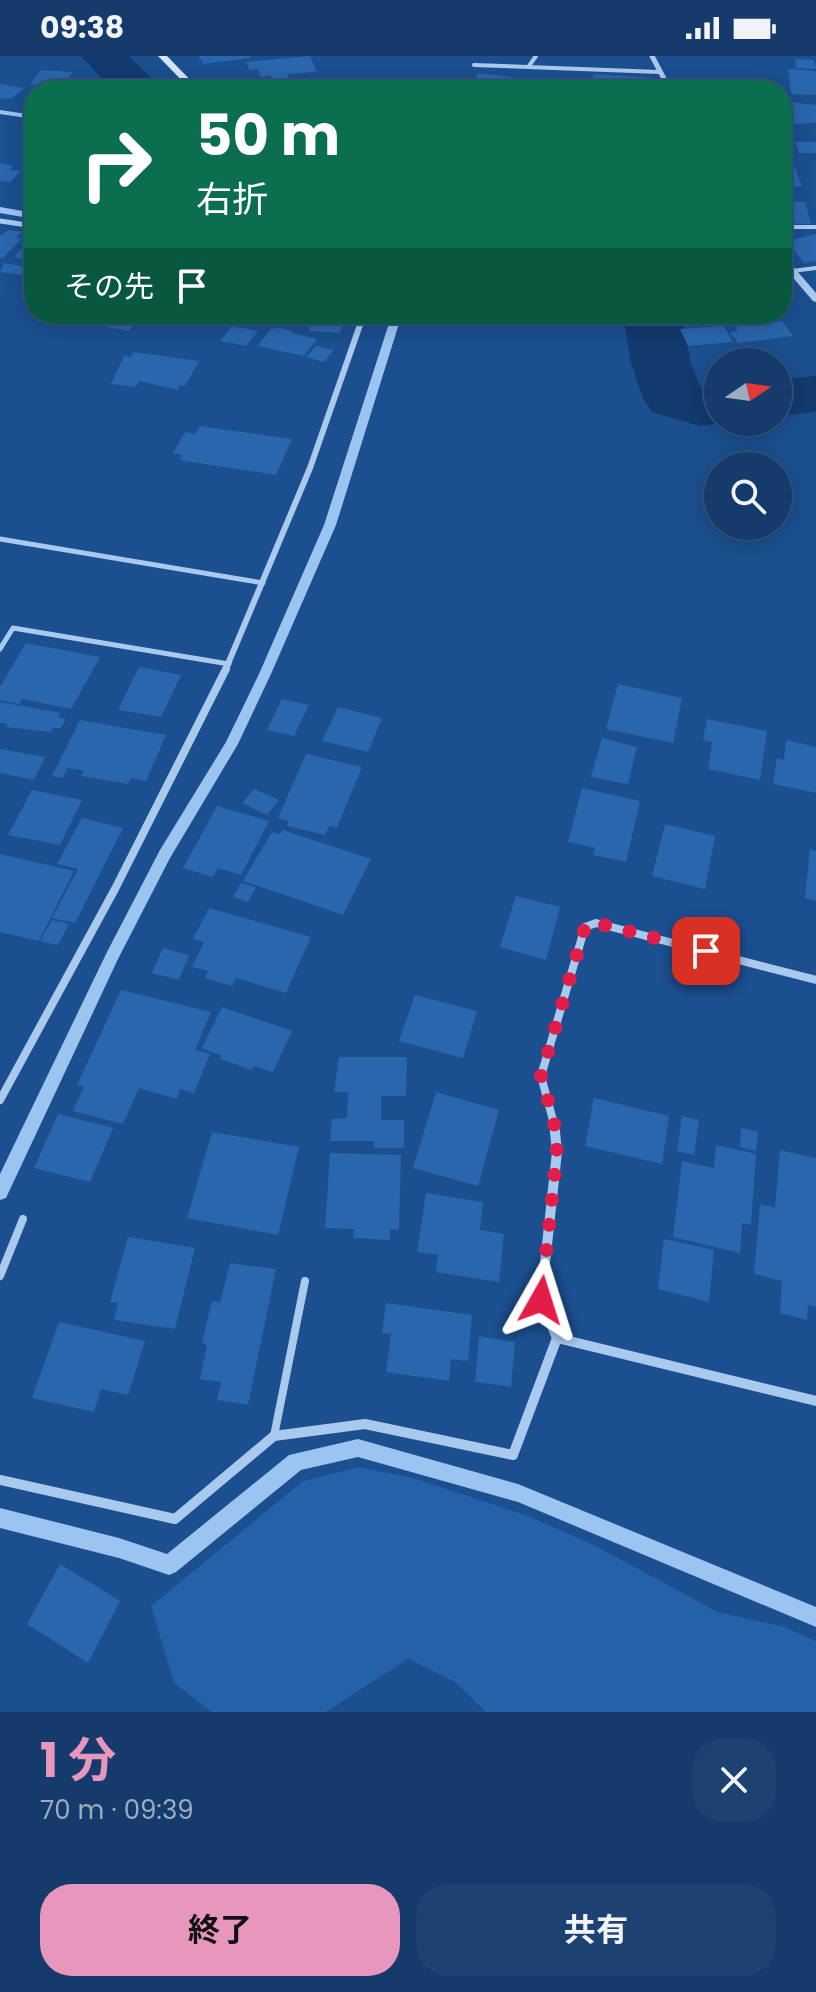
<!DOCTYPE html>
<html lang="ja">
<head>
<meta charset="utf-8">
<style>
  :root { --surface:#143b6b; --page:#1d4271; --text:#f1f3f6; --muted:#9dadc1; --line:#33557e; --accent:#e797bd }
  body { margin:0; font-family:Poppins,"Noto Sans JP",sans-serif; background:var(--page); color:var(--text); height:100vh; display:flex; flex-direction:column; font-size:30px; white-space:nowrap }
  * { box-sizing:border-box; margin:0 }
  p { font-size:26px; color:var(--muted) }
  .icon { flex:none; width:44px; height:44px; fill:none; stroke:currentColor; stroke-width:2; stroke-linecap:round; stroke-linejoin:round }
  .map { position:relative; height:1656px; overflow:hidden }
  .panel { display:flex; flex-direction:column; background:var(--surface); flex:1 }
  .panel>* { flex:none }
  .top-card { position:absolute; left:24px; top:24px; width:768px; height:244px; border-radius:32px; box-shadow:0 4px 20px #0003,0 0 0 2px var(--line); background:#0b6e4f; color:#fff; overflow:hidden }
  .needle { width:52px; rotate:77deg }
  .tools { position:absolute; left:704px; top:292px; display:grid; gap:16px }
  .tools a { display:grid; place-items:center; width:88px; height:88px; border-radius:50%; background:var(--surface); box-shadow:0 4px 20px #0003,0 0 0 2px var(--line); font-size:40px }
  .pin { position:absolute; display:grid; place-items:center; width:68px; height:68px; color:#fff; margin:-34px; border-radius:16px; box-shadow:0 4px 12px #0006 }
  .me { position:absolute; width:88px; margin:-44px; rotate:6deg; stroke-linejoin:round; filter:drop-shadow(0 0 6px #0008) }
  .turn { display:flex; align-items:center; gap:28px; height:168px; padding:0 40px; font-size:36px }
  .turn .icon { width:104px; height:104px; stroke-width:2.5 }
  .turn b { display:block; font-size:56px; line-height:68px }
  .then { display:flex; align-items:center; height:76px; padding:0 40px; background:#0003; gap:16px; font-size:30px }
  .round { display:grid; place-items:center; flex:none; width:84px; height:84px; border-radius:32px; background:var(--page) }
  .overview { display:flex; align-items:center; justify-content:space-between; height:136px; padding:0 40px }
  h1 { font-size:48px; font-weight:700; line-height:60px; color:var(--accent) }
  .button { display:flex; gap:16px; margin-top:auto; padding:16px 40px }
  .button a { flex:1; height:92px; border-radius:32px; background:var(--accent); color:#111; font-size:32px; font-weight:700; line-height:92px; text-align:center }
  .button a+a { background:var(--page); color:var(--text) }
  .status { display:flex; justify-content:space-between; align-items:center; height:56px; padding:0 40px; background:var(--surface); direction:ltr }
  .status svg { height:22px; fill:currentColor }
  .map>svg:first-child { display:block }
  .green { fill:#2461a8 }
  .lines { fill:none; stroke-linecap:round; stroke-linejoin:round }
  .stream { fill:#9cc4f0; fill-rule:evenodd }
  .river { fill:#123a6d; fill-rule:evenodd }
  .building { fill:#2a66ad }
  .service-far2 { stroke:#a9c9ee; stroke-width:4 }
  .service-far1 { stroke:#a9c9ee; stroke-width:5 }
  .service { stroke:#a9c9ee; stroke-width:8 }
  .minor-far3 { stroke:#a9c9ee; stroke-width:5 }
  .minor-far2 { stroke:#a9c9ee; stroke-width:6 }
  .minor-far1 { stroke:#a9c9ee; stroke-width:8 }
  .minor { stroke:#a9c9ee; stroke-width:10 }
  .tertiary { fill:#a9c9ee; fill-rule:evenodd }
  .secondary { fill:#d6e6fa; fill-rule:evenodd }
  .route { stroke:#e11d48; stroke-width:14; stroke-dasharray:0 25.2 }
</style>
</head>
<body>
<div class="status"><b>09:38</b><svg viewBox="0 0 49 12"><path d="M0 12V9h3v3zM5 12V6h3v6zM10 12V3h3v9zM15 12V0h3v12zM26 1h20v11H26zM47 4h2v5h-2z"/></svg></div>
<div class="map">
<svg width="816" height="1656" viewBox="0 0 816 1656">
  <rect width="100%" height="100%" fill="#1b4f8f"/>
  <path class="green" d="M358 1411 413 1422 528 1460 592 1488 718 1556 784 1571 816 1585V1656H486L455 1626 408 1603 326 1656H212L174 1627 151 1550 303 1425Z"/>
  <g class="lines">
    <path class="stream" d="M0 54 34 59V63L0 58Z
      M0 151 34 157V163L0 157Z
      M392 258H402L336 469 271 618 238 688 170 802 118 903 6 1142 0 1144V1118L107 896 160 794 226 686 259 618 324 469Z
      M358 1383 518 1428 816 1551V1571L518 1446 358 1401 301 1414 176 1516 169 1519 119 1502 0 1472V1452L119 1482 167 1498 289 1399Z"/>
    <path class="river" d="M81 0H129L163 34H113Z
      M623 258H681L691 307 700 331 718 332V366H732L699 370 652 356 643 343 631 307Z
      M816 320V356L778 360V324Z"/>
  </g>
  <path class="building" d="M199 0H250V2L203 8Z
    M310 0 317 16 287 18 289 22 272 24 271 20 261 21 258 13 249 14 246 6Z
    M795 3 814 4 816 13 796 12Z
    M788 13 816 15V39L791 38Z
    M41 14 73 16 62 31 30 28Z
    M478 17 513 21 508 34H471Z
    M594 18 655 22 654 34H591V31H588Z
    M556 23 577 25 580 34H551Z
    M393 26 437 30 435 34H390Z
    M733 27 777 29 778 34H734Z
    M0 28 24 32 11 43 0 42Z
    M782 45 816 49V67L785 68 782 65Z
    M795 86H816V97H799Z
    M0 107 14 110 9 114 21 115 10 126 0 125Z
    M782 110 795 111 802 131 782 130Z
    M782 145 805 146 811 168 782 167Z
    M9 174 22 176 16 182 21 183 3 202H0V180Z
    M816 178V205L804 207 786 185Z
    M34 184V207L14 201 26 188Z
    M4 207 27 211 21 219 0 216Z
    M117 258H119L139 261 129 275 106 271Z
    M314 258H345L340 277 309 275Z
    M782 265 793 280 738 287 730 276 738 275 735 271Z
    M232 270 258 275 246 290 220 285Z
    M724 270 733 286 688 290 680 273Z
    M279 272 294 275 292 277 317 283 304 300 257 290 271 273Z
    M316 290 334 294 324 306 306 301Z
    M134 296 199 305 185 330 180 329 177 334 139 325 136 331 111 328 124 300 131 301Z
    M200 370 292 383 276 419 180 404 182 399 173 397 185 376 195 378Z
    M26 587 100 601 71 653 22 643 19 648 0 644V631Z
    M139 611 181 619 161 661 118 654Z
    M618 628 682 642 673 687 606 673Z
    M282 643 309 649 294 680 267 674Z
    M0 646 60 657 58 661 66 663 61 672H53L51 676 6 671 8 668 0 667Z
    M338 651 382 662 368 696 322 685Z
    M707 663 767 675 760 724 708 713 712 686 703 684Z
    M80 664 166 679 146 725 131 722 128 728 81 720 84 715 67 712 63 722 52 720Z
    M602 682 637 691 628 728 591 721Z
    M786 684 816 691V737L773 728 777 702 784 704Z
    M0 693 45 701 34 724 0 717Z
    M306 698 362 711 337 772 329 770 325 779 287 770 289 765 278 762Z
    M582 732 640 745 626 806 593 799 595 792 568 786Z
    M254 733 279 744 267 759 242 747Z
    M32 734 82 744 60 789 8 779Z
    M217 750 269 765 241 819 218 812 213 821 183 812Z
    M82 762 123 772 75 867 52 862 78 813 57 808Z
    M665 768 715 780 705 833 652 820Z
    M283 774 371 803 343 859 243 825 272 776 280 778Z
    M810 793 816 795V845L805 842Z
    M0 798 74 815 39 885 0 876Z
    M241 827 256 831 248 846 233 841Z
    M516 840 560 851 546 904 500 891Z
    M209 852 311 881 286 937 236 922 232 930 205 922 208 915 192 911 204 886 193 883Z
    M52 864 69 868 58 889 40 885Z
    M163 892 189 899 179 924 152 917Z
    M121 934 211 956 195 994 210 998 194 1037 180 1033 177 1043 139 1032 123 1068 73 1055 84 1031 77 1029Z
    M415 939 477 955 463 1002 399 985Z
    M222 951 292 975 273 1016 254 1010 252 1014 220 1003 222 1000 202 992Z
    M339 1001H407L406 1040H381V1064H404V1092H374V1085H330L332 1063 347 1062 348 1036H334Z
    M436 1036 499 1054 478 1130 413 1112Z
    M594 1042 669 1060 662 1108 585 1090Z
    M58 1058 113 1072 90 1126 34 1112Z
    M682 1060 699 1064 694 1099 677 1095Z
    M741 1072 758 1076 756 1095 740 1091Z
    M212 1076 299 1091 278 1179 187 1162Z
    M716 1089 756 1098 751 1169 742 1167 740 1197 673 1181 682 1105 714 1112Z
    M780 1094 816 1102V1251L808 1249 807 1264 780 1257 782 1225 754 1218 760 1148 775 1152Z
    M330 1097 401 1099 399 1174 390 1173V1184L353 1182 354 1173 325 1172Z
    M426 1137 483 1146 480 1174 504 1178 499 1226 436 1216 438 1199 417 1196Z
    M128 1181 195 1192 175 1273 114 1264 118 1247 110 1246Z
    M664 1183 714 1194 709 1246 658 1233Z
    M230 1207 276 1213 248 1349 217 1344 221 1326 200 1323 207 1289 202 1287 212 1245 220 1247Z
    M386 1247 472 1259 468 1305 451 1303 449 1325 386 1316 391 1278 382 1277Z
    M59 1266 145 1285 128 1339 101 1333 94 1356 32 1342Z
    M479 1280 515 1286 511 1331 475 1326Z
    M60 1508 120 1545 88 1607 27 1568Z"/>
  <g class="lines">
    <path class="service-far2" d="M474 9 659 16
      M529 10 536 0
      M782 171H816
      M792 215 816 212"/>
    <path class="service-far1" d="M0 483 263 527
      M0 593 13 572 229 608"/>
    <path class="service" d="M0 1220 23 1163
      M274 1380 305 1225"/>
    <path class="minor-far3" d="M652 0 670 34
      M0 165 34 170
      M361 268 364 258"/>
    <path class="minor-far2" d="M225 615 310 412 361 266"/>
    <path class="minor-far1" d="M0 1044 115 833 226 613
      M554 1068 541 1020 585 871 596 867 816 924"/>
    <path class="minor" d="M554 1066 557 1096 541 1244 557 1282
      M0 1424 175 1463 274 1380 365 1368 513 1399 557 1282 816 1345"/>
    <path class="tertiary" d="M782 200 785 201 816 237V246L813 245 782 209Z"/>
    <path class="secondary" d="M158 0H167L200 34H191Z"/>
  </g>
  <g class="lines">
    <path class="route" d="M541 1244 557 1096 554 1066 541 1020 585 871 596 867 706 895"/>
  </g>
</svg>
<div class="tools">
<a><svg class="needle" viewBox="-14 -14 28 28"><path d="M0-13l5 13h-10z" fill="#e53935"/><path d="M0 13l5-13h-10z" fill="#9dadc1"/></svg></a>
<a><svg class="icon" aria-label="search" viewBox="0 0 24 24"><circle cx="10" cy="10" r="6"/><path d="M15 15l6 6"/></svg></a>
</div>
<div class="pin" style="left:706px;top:895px;background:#d93025"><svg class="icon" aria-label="arrive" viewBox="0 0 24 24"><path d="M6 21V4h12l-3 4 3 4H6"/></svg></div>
<svg class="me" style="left:541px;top:1244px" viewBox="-20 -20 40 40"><path d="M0-17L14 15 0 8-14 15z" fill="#e11d48" stroke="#fff" stroke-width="4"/></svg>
<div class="top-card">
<div class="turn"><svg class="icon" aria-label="right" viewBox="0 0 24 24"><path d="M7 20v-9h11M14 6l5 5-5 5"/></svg><div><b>50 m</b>右折</div></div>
<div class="then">その先<svg class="icon" aria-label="arrive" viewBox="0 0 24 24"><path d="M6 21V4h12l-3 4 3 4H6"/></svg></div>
</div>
</div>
<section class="panel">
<div class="overview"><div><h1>1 分</h1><p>70 m · 09:39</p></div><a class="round"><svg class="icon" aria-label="close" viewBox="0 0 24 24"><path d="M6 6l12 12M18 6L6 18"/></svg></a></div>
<div class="button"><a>終了</a><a>共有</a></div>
</section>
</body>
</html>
